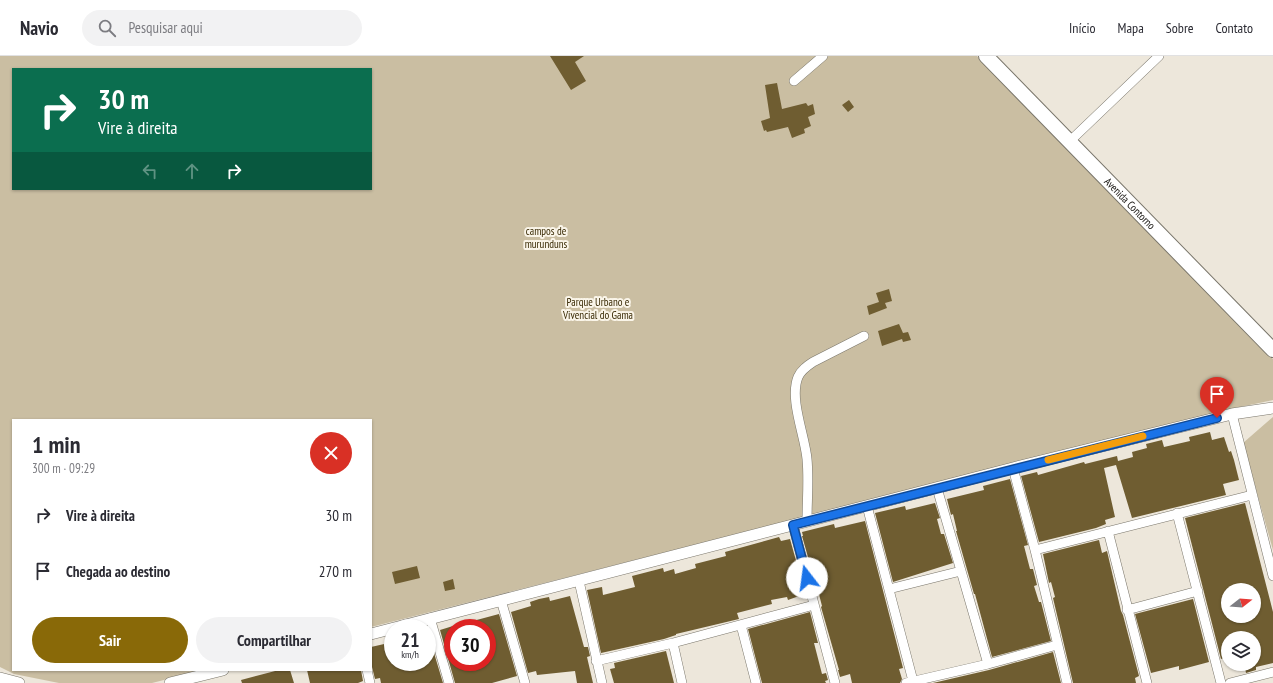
<!DOCTYPE html>
<html lang="pt">
<head>
<meta charset="utf-8">
<style>
  :root { --surface:#fff; --page:#f2f2f3; --text:#2b2b33; --muted:#7c7c81; --line:#e1e1e2; --accent:#896908 }
  body { margin:0; font-family:"PT Sans Narrow",sans-serif; background:var(--page); color:var(--text); height:100vh; display:flex; flex-direction:column; font-size:15px; white-space:nowrap }
  * { box-sizing:border-box; margin:0 }
  p { font-size:13px; color:var(--muted) }
  .icon { flex:none; width:22px; height:22px; fill:none; stroke:currentColor; stroke-width:2; stroke-linecap:round; stroke-linejoin:round }
  .map { position:relative; flex:1; overflow:hidden }
  .sheet { position:absolute; left:12px; top:363px; width:360px; height:252px; display:flex; flex-direction:column; background:var(--surface); border-radius:0px; box-shadow:0 1px 3px #0004 }
  .sheet>* { flex:none }
  .banner { position:absolute; left:12px; top:12px; width:360px; height:122px; border-radius:0px; box-shadow:0 1px 3px #0004; background:#0b6e4f; color:#fff; overflow:hidden }
  .needle { width:26px; rotate:73deg }
  .controls { position:absolute; left:1221px; top:527px; display:grid; gap:8px }
  .controls a { display:grid; place-items:center; width:40px; height:40px; border-radius:50%; background:var(--surface); box-shadow:0 1px 3px #0004; font-size:20px }
  .speed { position:absolute; left:384px; top:563px; display:flex; gap:8px; font-size:20px; font-weight:700; text-align:center }
  .speed>* { display:grid; place-content:center; width:52px; height:52px; border-radius:50%; background:var(--surface); box-shadow:0 1px 3px #0004; line-height:1 }
  .speed small { font-size:10px; font-weight:400 }
  .speed .limit { border:6px solid #d22; background:#fff; color:#111 }
  .pin { position:absolute; display:grid; place-items:center; width:34px; height:34px; color:#fff; margin:-41px -17px; border-radius:50% 50% 50% 0; rotate:-45deg; box-shadow:0 0 4px #0007 }
  .pin .icon { rotate:45deg }
  .me { position:absolute; width:44px; margin:-22px; rotate:345deg; stroke-linejoin:round; filter:drop-shadow(0 0 3px #0008) }
  .turn { display:flex; align-items:center; gap:14px; height:84px; padding:0 20px; font-size:18px }
  .turn .icon { width:52px; height:52px; stroke-width:2.5 }
  .turn b { display:block; font-size:28px; line-height:34px }
  .lanes { display:flex; align-items:center; height:38px; padding:0 20px; background:#0003; justify-content:center; gap:20px; direction:ltr }
  .lanes .off { opacity:.35 }
  .round { display:grid; place-items:center; flex:none; width:42px; height:42px; border-radius:21px; background:var(--page) }
  .headline { display:flex; align-items:center; justify-content:space-between; height:68px; padding:0 20px }
  h1 { font-size:24px; font-weight:800; line-height:30px }
  .primary-button { display:flex; gap:8px; margin-top:auto; padding:8px 20px }
  .primary-button a { flex:1; height:46px; border-radius:24px; background:var(--accent); color:#fff; font-size:16px; font-weight:800; line-height:46px; text-align:center }
  .primary-button a+a { background:var(--page); color:var(--text) }
  ul { padding:0; list-style:none }
  li { display:flex; align-items:center; gap:12px; height:56px; padding:0 20px }
  li div { flex:1 }
  li b { display:block; font-size:15px }
  li em { font-style:normal }
  header { display:flex; align-items:center; gap:24px; box-sizing:border-box; height:56px; padding:0 20px; background:var(--surface); border-bottom:1px solid var(--line) }
  header strong { font-size:19px }
  nav { display:flex; gap:22px; margin-inline-start:auto; font-size:14px }
  .search { width:280px; height:36px; background:var(--page); display:flex; align-items:center; gap:10px; box-sizing:border-box; padding:0 14px; border-radius:22px; color:var(--muted); font-size:15px }
  .map>svg:first-child { display:block }
  .green { fill:#cabea2; fill-rule:evenodd }
  .building { fill:#6f5d31; fill-rule:evenodd }
  .lines { fill:none; stroke-linecap:round; stroke-linejoin:round }
  .minor-casing { stroke:#7a766b; stroke-width:10 }
  .tertiary-casing { stroke:#7a766b; stroke-width:12 }
  .primary-casing { stroke:#7a766b; stroke-width:16 }
  .minor { stroke:#fff; stroke-width:9 }
  .tertiary { stroke:#fff; stroke-width:11 }
  .primary { stroke:#fff; stroke-width:14 }
  .route-casing { stroke:#114b97; stroke-width:10 }
  .route { stroke:#1a73e8; stroke-width:7 }
  .slow { stroke:#f59e0b; stroke-width:7 }
  .labels { text-anchor:middle; stroke-width:4; stroke-linejoin:round; paint-order:stroke }
  .street-label { font-size:11px; fill:#14120e; stroke:#faf5e9 }
  .park-label { font-size:11px; fill:#362700; stroke:#faf5e9 }
</style>
</head>
<body>
<header>
<strong>Navio</strong>
<div class="search"><svg class="icon" aria-label="search" viewBox="0 0 24 24"><circle cx="10" cy="10" r="6"/><path d="M15 15l6 6"/></svg>Pesquisar aqui</div>
<nav><a>Início</a><a>Mapa</a><a>Sobre</a><a>Contato</a></nav>
</header>
<div class="map">
<svg width="1273" height="627" viewBox="0 0 1273 627">
  <rect width="100%" height="100%" fill="#ede7db"/>
  <path class="green" d="M0 0H977L1273 303V344L1221 355 371 571V364H13V614H203L152 627H59L14 618 0 611ZM13 13H371V133H13Z
    M1273 361V494L1243 387Z"/>
  <path class="building" d="M550 0H584L575 6 586 25 571 34Z
    M777 27 782 53 806 47 808 50 813 48 815 58 808 61 811 70 804 73 805 77 792 82 788 71 767 76 766 74 764 75 761 65 770 62 765 29Z
    M849 44 854 51 848 56 842 49Z
    M889 233 892 245 885 247 887 252 869 259 867 250 879 246 876 237Z
    M899 268 903 277 908 276 911 284 903 286 902 283 882 290 878 275Z
    M1210 376 1212 384 1224 381 1229 396 1231 395 1234 404 1239 424 1223 428 1226 439 1132 462 1116 409 1104 412 1115 461 1105 464 1106 468 1096 472 1039 486 1021 420 1037 416 1038 419 1084 406 1085 408 1117 400 1118 405 1133 401 1132 396 1147 392 1146 388 1162 384 1164 391 1190 385 1189 381Z
    M1010 423 1028 489 1024 490 1030 513H1033L1037 529 1034 530 1039 546H1041L1051 585 992 601 975 538H974L956 475H957L953 458 951 459 947 443 984 434 983 430Z
    M935 447 940 462 937 463 941 478H944L953 507 893 526 875 457 905 450 906 454Z
    M1245 447 1273 556V607L1256 611V614L1246 617 1244 608H1254V582H1228V601L1221 603 1185 462ZM1228 534H1254V560H1228Z
    M865 465 903 612 899 613 902 623 900 627H852L850 618 840 621 838 614H839L821 551 822 550 813 515H812L802 480H803L802 476 834 468 835 472Z
    M779 481 781 485 790 483 800 519 794 521 799 540 788 544 787 541 771 544 772 548 737 557 739 563 676 578V579L664 583 601 597 587 534 602 531 603 539 635 531 632 520 663 512 664 516 674 513 675 518 696 512 695 508 726 500 725 496Z
    M1099 484 1102 497 1107 495 1121 555 1123 559 1139 620 1135 622 1136 627H1073L1053 542 1055 541 1051 526 1049 527 1043 498Z
    M417 510 420 522 395 528 392 516Z
    M453 523 455 533 445 535 443 526Z
    M570 540 584 591H588L590 600 587 601 593 627H577L575 615 537 619 536 615 528 617 511 556 531 550 530 546 539 543 549 541 550 545Z
    M1193 543 1209 606 1179 614V610L1151 617 1135 558Z
    M810 556 818 587H814L822 618 826 617 828 624 825 625 826 627H762L748 573Z
    M499 558 517 620 492 627H455L440 574 453 570V606H487V572H458V569Z
    M427 577H428L443 627H381L380 622 375 623 371 607V591L393 586V606H427Z
    M666 595 674 627H614L610 613 615 612 614 607Z
    M1053 596 1061 627H933L989 614Z
    M279 614H290L294 627H242L241 624Z
    M307 614H361L363 625 358 627H310Z"/>
  <g class="lines">
    <g class="minor-casing">
      <path id="minor" d="M794 25 823 0
        M1069 86 1159 0
        M1232 358 1273 520
        M1013 412 1035 494 1067 627
        M937 432 988 608
        M867 450 913 625
        M1177 457 1221 627
        M807 465C807 445 809 424 807 403 805 380 789 343 798 321 801 314 807 310 813 306L864 280
        M793 469 835 627
        M1108 475 1147 627
        M1035 494 1252 439
        M579 525 602 627
        M889 533 961 515
        M501 544 525 627
        M1127 554 1198 535
        M430 562 449 627
        M741 569 756 627
        M673 587 682 627
        M596 605 673 587 814 549
        M367 614 370 627
        M906 627 988 608 1057 589
        M1230 627 1273 616"/>
    </g>
    <g class="tertiary-casing">
      <path id="tertiary" d="M371 578 1013 412 1232 358 1273 352
        M0 622 19 627
        M170 627 223 614"/>
    </g>
    <g class="primary-casing">
      <g id="primary">
        <path id="s1" d="M986 0 1273 294"/>
      </g>
    </g>
    <use href="#minor" class="minor"/>
    <use href="#tertiary" class="tertiary"/>
    <use href="#primary" class="primary"/>
  </g>
  <g class="lines">
    <g class="route-casing">
      <path id="route" d="M807 522 793 469 1217 362"/>
    </g>
    <use href="#route" class="route"/>
    <path class="slow" d="M1048 404 1143 380"/>
  </g>
  <g class="labels">
    <g class="street-label">
      <text dy="4" stroke="none"><textPath href="#s1" startOffset="206">Avenida Contorno</textPath></text>
    </g>
    <g class="park-label">
      <text x="546" y="179">campos de<tspan x="546" dy="13">murunduns</tspan></text>
      <text x="598" y="250">Parque Urbano e<tspan x="598" dy="13">Vivencial do Gama</tspan></text>
    </g>
  </g>
</svg>
<div class="controls">
<a><svg class="needle" viewBox="-14 -14 28 28"><path d="M0-13l5 13h-10z" fill="#e53935"/><path d="M0 13l5-13h-10z" fill="#7c7c81"/></svg></a>
<a><svg class="icon" aria-label="layers" viewBox="0 0 24 24"><path d="M12 4l9 5-9 5-9-5zM3 14l9 5 9-5"/></svg></a>
</div>
<div class="speed"><div>21<small>km/h</small></div><div class="limit">30</div></div>
<div class="pin" style="left:1217px;top:362px;background:#d93025"><svg class="icon" aria-label="arrive" viewBox="0 0 24 24"><path d="M6 21V4h12l-3 4 3 4H6"/></svg></div>
<svg class="me" style="left:807px;top:522px" viewBox="-20 -20 40 40"><circle r="19" fill="#fff"/><path d="M0-13L10 11 0 6-10 11z" fill="#1a73e8"/></svg>
<div class="banner">
<div class="turn"><svg class="icon" aria-label="right" viewBox="0 0 24 24"><path d="M7 20v-9h11M14 6l5 5-5 5"/></svg><div><b>30 m</b>Vire à direita</div></div>
<div class="lanes"><svg class="icon off" aria-label="left" viewBox="0 0 24 24"><path d="M17 20v-9H6M10 6l-5 5 5 5"/></svg><svg class="icon off" aria-label="ahead" viewBox="0 0 24 24"><path d="M12 20V5M6 11l6-6 6 6"/></svg><svg class="icon" aria-label="right" viewBox="0 0 24 24"><path d="M7 20v-9h11M14 6l5 5-5 5"/></svg></div>
</div>
<section class="sheet">
<div class="headline"><div><h1>1 min</h1><p>300 m · 09:29</p></div><a class="round" style="background:#d93025;color:#fff"><svg class="icon" aria-label="close" viewBox="0 0 24 24"><path d="M6 6l12 12M18 6L6 18"/></svg></a></div>
<ul>
<li><svg class="icon" aria-label="right" viewBox="0 0 24 24"><path d="M7 20v-9h11M14 6l5 5-5 5"/></svg><div><b>Vire à direita</b></div><em>30 m</em></li>
<li><svg class="icon" aria-label="arrive" viewBox="0 0 24 24"><path d="M6 21V4h12l-3 4 3 4H6"/></svg><div><b>Chegada ao destino</b></div><em>270 m</em></li>
</ul>
<div class="primary-button"><a>Sair</a><a>Compartilhar</a></div>
</section>
</div>
</body>
</html>
